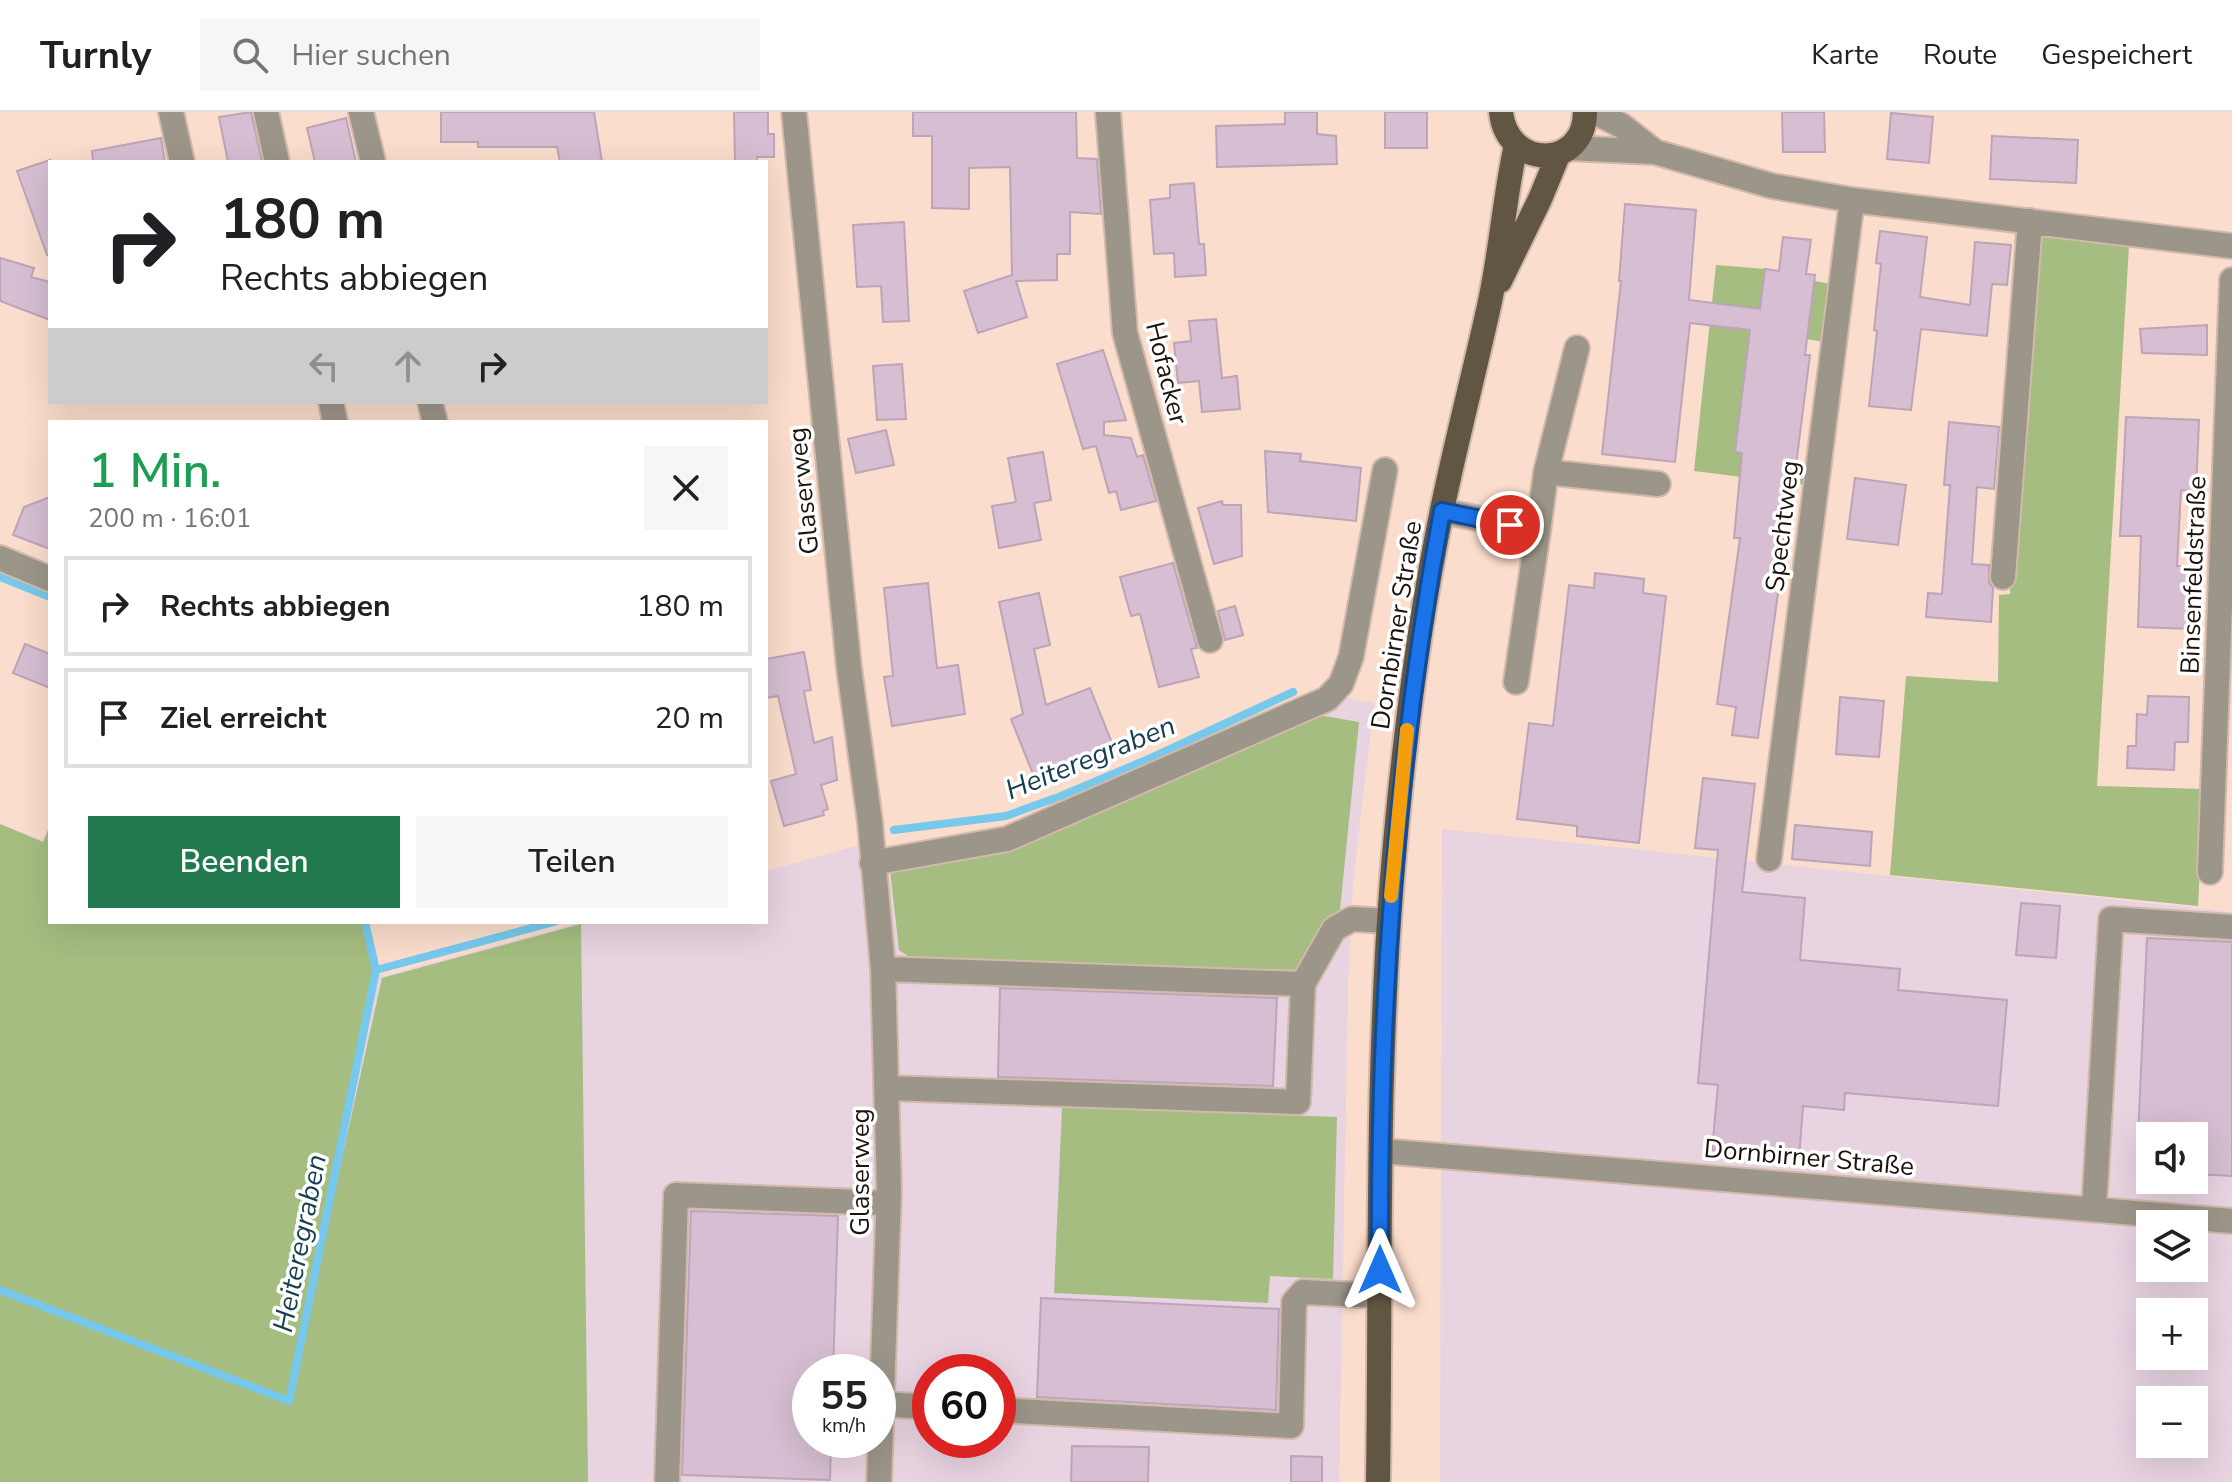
<!DOCTYPE html>
<html lang="de">
<head>
<meta charset="utf-8">
<style>
  :root { --surface:#fff; --page:#f6f6f6; --text:#202124; --muted:#757577; --line:#e0e0e0; --accent:#21794d }
  body { margin:0; font-family:"Nunito Sans",sans-serif; background:var(--page); color:var(--text); height:100vh; display:flex; flex-direction:column; font-size:30px; white-space:nowrap }
  * { box-sizing:border-box; margin:0 }
  p { font-size:26px; color:var(--muted) }
  .icon { flex:none; width:44px; height:44px; fill:none; stroke:currentColor; stroke-width:2; stroke-linecap:round; stroke-linejoin:round }
  .map { position:relative; flex:1; overflow:hidden }
  .panel { position:absolute; left:48px; top:308px; width:720px; height:504px; display:flex; flex-direction:column; background:var(--surface); border-radius:0px; box-shadow:0 8px 32px #0002 }
  .panel>* { flex:none }
  .guide { position:absolute; left:48px; top:48px; width:720px; height:244px; border-radius:0px; box-shadow:0 8px 32px #0002; background:#fff; color:var(--text); overflow:hidden }
  .buttons { position:absolute; left:2136px; top:1010px; display:grid; gap:16px }
  .buttons a { display:grid; place-items:center; width:72px; height:72px; border-radius:0px; background:var(--surface); box-shadow:0 8px 32px #0002; font-size:40px }
  .speed { position:absolute; left:792px; top:1242px; display:flex; gap:16px; font-size:40px; font-weight:700; text-align:center }
  .speed>* { display:grid; place-content:center; width:104px; height:104px; border-radius:50%; background:var(--surface); box-shadow:0 8px 32px #0002; line-height:1 }
  .speed small { font-size:20px; font-weight:400 }
  .speed .limit { border:12px solid #d22; background:#fff; color:#111 }
  .pin { position:absolute; display:grid; place-items:center; width:68px; height:68px; color:#fff; margin:-34px; border:4px solid #fff; border-radius:50%; box-shadow:0 2px 8px #0007 }
  .me { position:absolute; width:88px; margin:-44px; rotate:0deg; stroke-linejoin:round; filter:drop-shadow(0 0 6px #0008) }
  .turn { display:flex; align-items:center; gap:28px; height:168px; padding:0 40px; font-size:36px }
  .turn .icon { width:104px; height:104px; stroke-width:2.5 }
  .turn b { display:block; font-size:56px; line-height:68px }
  .lanes { display:flex; align-items:center; height:76px; padding:0 40px; background:#0003; justify-content:center; gap:40px; direction:ltr }
  .lanes .off { opacity:.35 }
  .round { display:grid; place-items:center; flex:none; width:84px; height:84px; border-radius:0px; background:var(--page) }
  .head { display:flex; align-items:center; justify-content:space-between; height:136px; padding:0 40px }
  h1 { font-size:48px; font-weight:600; line-height:60px; color:#1e9e55 }
  .action { display:flex; gap:16px; margin-top:auto; padding:16px 40px }
  .action a { flex:1; height:92px; border-radius:0px; background:var(--accent); color:#fff; font-size:32px; font-weight:600; line-height:92px; text-align:center }
  .action a+a { background:var(--page); color:var(--text) }
  ul { padding:0; list-style:none }
  li { display:flex; align-items:center; gap:24px; height:100px; margin:0 16px 12px; padding:0 24px; border:4px solid var(--line); border-radius:0px }
  li div { flex:1 }
  li b { display:block; font-size:30px }
  li em { font-style:normal }
  header { display:flex; align-items:center; gap:48px; box-sizing:border-box; height:112px; padding:0 40px; background:var(--surface); border-bottom:2px solid var(--line) }
  header strong { font-size:38px }
  nav { display:flex; gap:44px; margin-inline-start:auto; font-size:28px }
  .search { width:560px; height:72px; background:var(--page); display:flex; align-items:center; gap:20px; box-sizing:border-box; padding:0 28px; border-radius:0px; color:var(--muted); font-size:30px }
  .map>svg:first-child { display:block }
  .industrial { fill:#e8d3e1; fill-rule:evenodd }
  .green { fill:#a5bd81 }
  .lines { fill:none; stroke-linecap:round; stroke-linejoin:round }
  .stream { stroke:#76c9ed; stroke-width:8 }
  .building { fill:#d7bed2; stroke:#bda4b8; stroke-width:2 }
  .minor-casing { stroke:#d2b9aa; stroke-width:28 }
  .major-casing { stroke:#d2b9aa; stroke-width:28 }
  .minor { stroke:#9c958a; stroke-width:24 }
  .major { stroke:#615642; stroke-width:24 }
  .route-casing { stroke:#114b97; stroke-width:20 }
  .route { stroke:#1a73e8; stroke-width:14 }
  .slow { stroke:#f59e0b; stroke-width:14 }
  .labels { text-anchor:middle; stroke-width:7; stroke-linejoin:round; paint-order:stroke }
  .street-label { font-size:26px; fill:#1d130d; stroke:#fff }
  .water-label { font-size:28px; font-style:italic; fill:#183e4d; stroke:#fff }
</style>
</head>
<body>
<header>
<strong>Turnly</strong>
<div class="search"><svg class="icon" aria-label="search" viewBox="0 0 24 24"><circle cx="10" cy="10" r="6"/><path d="M15 15l6 6"/></svg>Hier suchen</div>
<nav><a>Karte</a><a>Route</a><a>Gespeichert</a></nav>
</header>
<div class="map">
<svg width="2232" height="1370" viewBox="0 0 2232 1370">
  <rect width="100%" height="100%" fill="#faddcc"/>
  <path class="industrial" d="M1344 585 1374 591 1353 771 1348 874 1339 1370H0V712L50 731V810H247L384 864 582 810H766V759L863 732 888 755 1007 727ZM810 1260H878V1328H810ZM930 1260H998V1328H930Z
    M1442 717 2232 800V1370H1440ZM2150 1024H2194V1068H2150ZM2150 1112H2194V1156H2150ZM2150 1200H2194V1244H2150ZM2150 1288H2194V1332H2150Z"/>
  <path class="green" d="M2044 125 2129 134 2097 674 2204 677 2198 794 1890 763 1906 564 1998 570 1999 483 2010 482 2036 137 2039 129Z
    M1716 153 1765 157 1758 209 1814 169 1832 172 1826 230 1798 226 1747 240 1735 340 1772 345 1771 354 1805 358 1807 363 1806 373 1694 359Z
    M1324 604 1359 610 1340 798 1292 863 921 847 908 844 899 838 890 758 1306 606Z
    M0 712 43 730 50 713V810H365L376 858 302 1226 382 866 581 812 588 1370H0Z
    M1062 995 1337 1005 1333 1167 1270 1164 1268 1191 1054 1181Z"/>
  <g class="lines">
    <path class="stream" d="M0 465 50 485
      M894 718 1006 704 1061 684 1151 646 1293 580
      M365 810 376 858
      M0 1178 289 1289 376 858 554 810"/>
  </g>
  <path class="building" d="M251 0 262 50H228L219 5Z
    M441 0H594L602 50H560L557 35H478V30H441Z
    M734 0H768V22H774V45H757V50H735Z
    M913 0H1076L1077 46 1097 47 1101 102 1070 100V142H1057V168L1016 169 1027 205 978 221 964 179 1012 163 1010 55 969 56V97L932 96V24H913Z
    M1285 0H1317V22L1336 24 1337 52 1217 55 1216 14 1285 12Z
    M1385 0H1427V36H1385Z
    M1782 0H1824L1825 40H1783Z
    M1891 1 1933 5 1929 51 1887 47Z
    M346 6 356 50H315L307 16Z
    M1992 24 2078 28 2076 71 1990 67Z
    M161 26 165 50H93L92 39Z
    M50 48V143H47L17 59Z
    M1194 71 1199 132H1204L1206 163 1175 165 1174 141 1154 142 1150 88 1170 86V73Z
    M1625 92 1696 98 1689 188 1760 197 1765 157 1779 159 1783 125 1811 128 1806 162 1815 163 1805 243H1810L1796 353 1791 352 1780 467 1758 626 1732 623 1736 595 1717 592 1740 426H1734L1742 341 1735 340 1750 218 1690 211 1675 350 1602 342 1621 169H1619Z
    M904 110 909 209 883 210 881 174 857 175 853 113Z
    M1880 119 1927 125 1920 185 1970 193 1975 130 2011 133 2007 173 1992 172 1987 224 1921 217 1911 298 1869 294 1877 219 1874 218 1881 152 1876 151Z
    M0 146 34 156 31 165 50 170V208L0 189Z
    M1216 207 1222 266 1237 264 1240 297 1202 300 1199 269 1178 271 1174 231 1191 229 1189 209Z
    M2207 213V243L2142 241 2140 217Z
    M1103 238 1126 308 1104 310V323L1131 326 1137 345 1143 343 1156 389 1121 398 1116 379 1109 381 1096 334 1083 337 1057 252Z
    M902 252 906 307 877 308 873 254Z
    M2126 305 2199 308 2196 379 2181 378 2177 454H2194L2192 517 2138 515 2141 424H2120Z
    M1949 310 1999 315 1994 377 1977 375 1972 452 1989 453V471L1993 476 1991 510 1926 505 1928 481 1942 482 1950 373H1944Z
    M886 318 894 353 856 361 848 327Z
    M1265 339 1301 342 1300 349 1361 356 1356 409 1268 400Z
    M1043 340 1051 388 1034 391 1041 428 999 436 992 394 1016 390 1008 346Z
    M1855 366 1906 373 1898 433 1847 427Z
    M50 385V437L13 423 24 395Z
    M1222 389 1223 393H1241L1242 444 1214 452 1198 396Z
    M1173 451 1197 536 1191 537 1199 565 1159 575 1140 502 1131 504 1120 465Z
    M1595 461 1644 467 1643 481 1666 484 1639 731 1577 724V714L1517 707 1529 611 1553 614 1569 473 1594 476Z
    M928 471 937 556 958 553 965 602 892 614 884 565 893 564 884 476Z
    M1039 481 1050 533 1034 537 1046 593 1090 576 1116 641 1037 672 1011 607 1023 602 999 490Z
    M1235 494 1243 523 1225 528 1218 499Z
    M25 532 50 542V576L13 561Z
    M804 540 811 578 804 579 814 631 832 625 837 668 821 673 828 697 823 699 824 703 784 714 771 669 796 662 778 584 766 586V547Z
    M2148 584 2189 585 2188 630H2175L2174 658 2127 656 2128 634H2136L2137 602 2147 603Z
    M1840 585 1884 589 1879 645 1836 642Z
    M1703 666 1755 672 1742 780 1805 786 1800 848 1900 857 1898 878 2007 888 1998 994 1845 981 1844 998 1803 994 1799 1046 1712 1038 1718 973 1698 971 1718 738 1695 736Z
    M1795 713 1872 720 1870 754 1792 747Z
    M2021 791 2060 794 2056 846 2016 843Z
    M2147 826 2232 830V1064L2194 1062V1024H2138Z
    M1000 876 1277 886 1273 974 998 965Z
    M691 1099 838 1104 833 1260H810V1328H831L830 1368 682 1363Z
    M1041 1186 1279 1197 1276 1298 1037 1285Z
    M1072 1334 1149 1335 1148 1370H1071Z
    M1291 1344 1322 1345V1370H1291Z"/>
  <g class="lines">
    <g class="minor-casing">
      <path id="minor" d="M171 0 182 50
        M266 0 277 50
        M361 0 373 50
        M794 0 849 556 870 710 883 857 889 1078 879 1370
        M1108 0 1125 221 1210 528
        M1595 0 1622 14 1655 40
        M1568 36 1655 40 1772 74 1852 88 2232 134
        M331 290 335 310
        M430 290 435 310
        M1546 360 1577 236
        M1442 399 1538 419 1516 570
        M1538 419 1546 360 1658 372
        M0 446 50 467
        M2003 465 2030 109
        M1769 747 1852 88
        M872 751 1007 727 1327 587 1341 572 1351 545 1385 358
        M2210 760 2232 168
        M883 857 1303 872
        M888 976 1298 990 1303 872 1334 817 1352 807 1389 809
        M1381 1039 2232 1109
        M2094 1097 2111 807 2232 815
        M883 1292 930 1295
        M998 1298 1291 1314 1294 1190 1303 1180 1380 1184
        M667 1370 676 1083 888 1091"/>
    </g>
    <g class="major-casing">
      <path id="major" d="M1501 0C1507 58 1585 58 1585 0
        M1500 169 1540 87 1559 41
        M1378 1370C1381 1169 1376 968 1392 767 1402 644 1417 519 1442 398 1456 330 1474 262 1489 194 1501 141 1504 87 1516 33"/>
    </g>
    <use href="#minor" class="minor"/>
    <use href="#major" class="major"/>
  </g>
  <g class="lines">
    <g class="route-casing">
      <path id="route" d="M1380 1158C1378 903 1395 650 1442 399L1510 413"/>
    </g>
    <use href="#route" class="route"/>
    <path class="slow" d="M1391 784 1407 618"/>
  </g>
  <g class="labels">
    <g class="street-label">
      <text transform="translate(1167 261) rotate(76)" y="9">Hofacker</text>
      <text transform="translate(803 379) rotate(-96)" y="9">Glaserweg</text>
      <text transform="translate(1782 414) rotate(-83)" y="9">Spechtweg</text>
      <text transform="translate(2193 463) rotate(-88)" y="9">Binsenfeldstraße</text>
      <text transform="translate(1396 513) rotate(-81)" y="9">Dornbirner Straße</text>
      <text transform="translate(1809 1045) rotate(5)" y="9">Dornbirner Straße</text>
      <text transform="translate(860 1060) rotate(-90)" y="9">Glaserweg</text>
    </g>
    <g class="water-label">
      <text transform="translate(1090 645) rotate(-22)" y="10">Heiteregraben</text>
      <text transform="translate(299 1131) rotate(-79)" y="10">Heiteregraben</text>
    </g>
  </g>
</svg>
<div class="buttons">
<a><svg class="icon" aria-label="sound" viewBox="0 0 24 24"><path d="M4 9h4l5-4v14l-5-4H4zM17 9q2 3 0 6"/></svg></a>
<a><svg class="icon" aria-label="layers" viewBox="0 0 24 24"><path d="M12 4l9 5-9 5-9-5zM3 14l9 5 9-5"/></svg></a>
<a>+</a>
<a>−</a>
</div>
<div class="speed"><div>55<small>km/h</small></div><div class="limit">60</div></div>
<div class="pin" style="left:1510px;top:413px;background:#d93025"><svg class="icon" aria-label="arrive" viewBox="0 0 24 24"><path d="M6 21V4h12l-3 4 3 4H6"/></svg></div>
<svg class="me" style="left:1380px;top:1158px" viewBox="-20 -20 40 40"><path d="M0-17L14 15 0 8-14 15z" fill="#1a73e8" stroke="#fff" stroke-width="4"/></svg>
<div class="guide">
<div class="turn"><svg class="icon" aria-label="right" viewBox="0 0 24 24"><path d="M7 20v-9h11M14 6l5 5-5 5"/></svg><div><b>180 m</b>Rechts abbiegen</div></div>
<div class="lanes"><svg class="icon off" aria-label="left" viewBox="0 0 24 24"><path d="M17 20v-9H6M10 6l-5 5 5 5"/></svg><svg class="icon off" aria-label="ahead" viewBox="0 0 24 24"><path d="M12 20V5M6 11l6-6 6 6"/></svg><svg class="icon" aria-label="right" viewBox="0 0 24 24"><path d="M7 20v-9h11M14 6l5 5-5 5"/></svg></div>
</div>
<section class="panel">
<div class="head"><div><h1>1 Min.</h1><p>200 m · 16:01</p></div><a class="round"><svg class="icon" aria-label="close" viewBox="0 0 24 24"><path d="M6 6l12 12M18 6L6 18"/></svg></a></div>
<ul>
<li><svg class="icon" aria-label="right" viewBox="0 0 24 24"><path d="M7 20v-9h11M14 6l5 5-5 5"/></svg><div><b>Rechts abbiegen</b></div><em>180 m</em></li>
<li><svg class="icon" aria-label="arrive" viewBox="0 0 24 24"><path d="M6 21V4h12l-3 4 3 4H6"/></svg><div><b>Ziel erreicht</b></div><em>20 m</em></li>
</ul>
<div class="action"><a>Beenden</a><a>Teilen</a></div>
</section>
</div>
</body>
</html>
